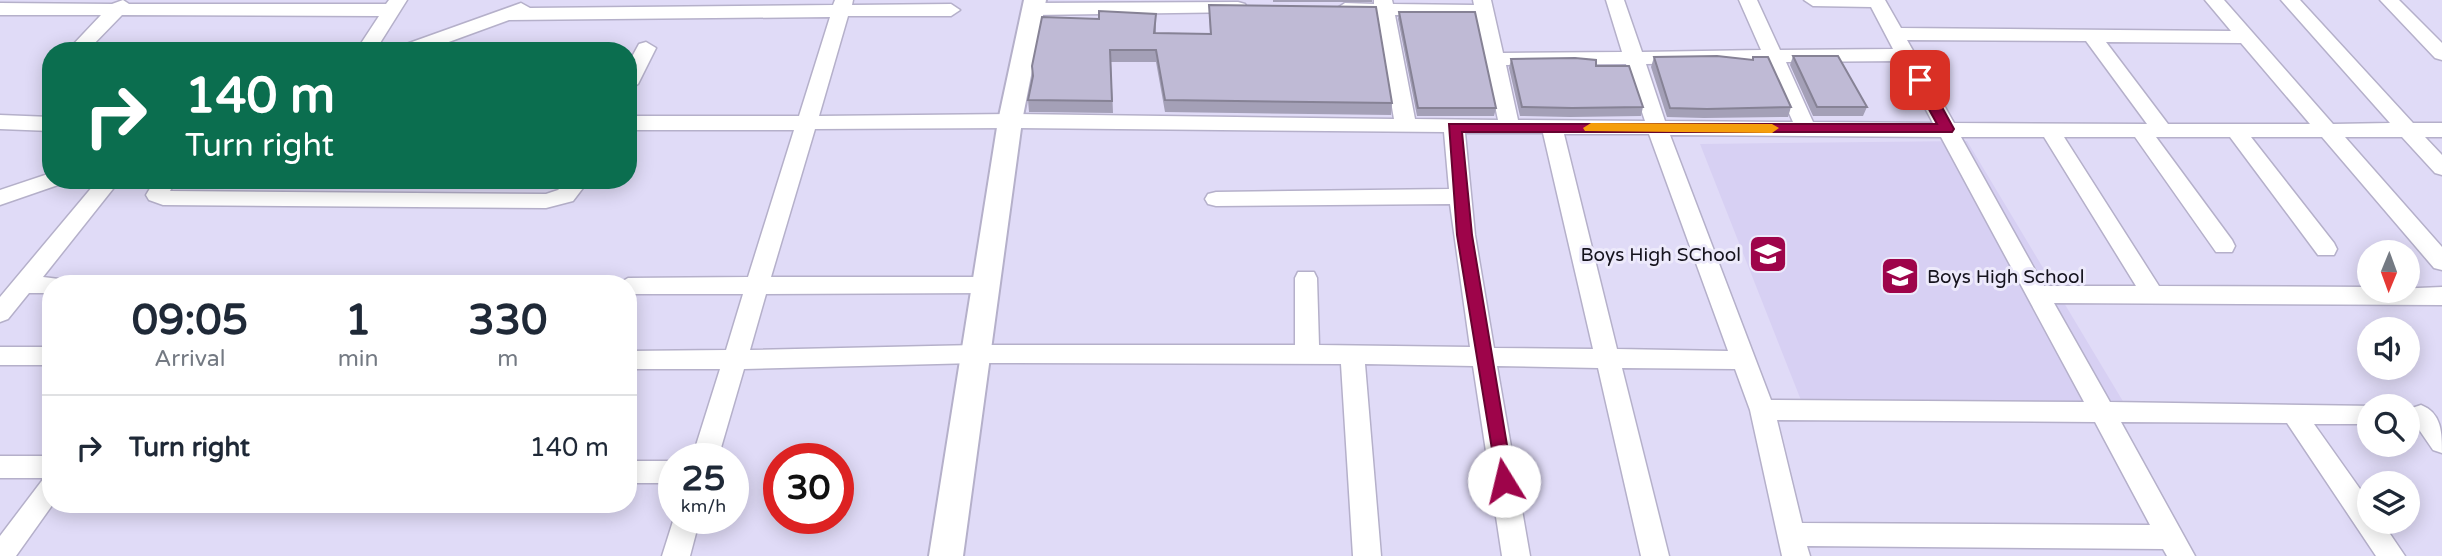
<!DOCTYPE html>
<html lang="en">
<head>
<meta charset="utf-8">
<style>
  :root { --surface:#fff; --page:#f2f2f3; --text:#1f2937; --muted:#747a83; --line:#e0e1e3 }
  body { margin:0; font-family:"Varela Round",sans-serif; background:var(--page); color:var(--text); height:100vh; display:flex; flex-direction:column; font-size:26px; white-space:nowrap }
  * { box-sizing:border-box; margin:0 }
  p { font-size:23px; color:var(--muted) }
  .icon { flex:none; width:38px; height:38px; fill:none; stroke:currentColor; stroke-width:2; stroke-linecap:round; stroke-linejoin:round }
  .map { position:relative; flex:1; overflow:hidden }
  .side { position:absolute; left:42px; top:275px; width:595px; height:238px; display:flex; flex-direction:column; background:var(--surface); border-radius:28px; box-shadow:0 4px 18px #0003 }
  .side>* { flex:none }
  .guide { position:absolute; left:42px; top:42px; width:595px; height:147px; border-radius:28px; box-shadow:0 4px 18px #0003; background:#0b6e4f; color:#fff; overflow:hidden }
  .needle { width:46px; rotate:181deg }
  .controls { position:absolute; left:2357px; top:240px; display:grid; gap:14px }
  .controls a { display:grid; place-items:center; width:63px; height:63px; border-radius:50%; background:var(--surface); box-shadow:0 4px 18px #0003; font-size:35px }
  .speed { position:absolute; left:658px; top:443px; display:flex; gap:14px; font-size:35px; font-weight:700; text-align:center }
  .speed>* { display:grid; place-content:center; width:91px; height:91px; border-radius:50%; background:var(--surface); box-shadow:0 4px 18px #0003; line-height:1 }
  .speed small { font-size:18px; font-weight:400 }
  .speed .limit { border:10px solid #d22; background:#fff; color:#111 }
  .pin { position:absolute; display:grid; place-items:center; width:60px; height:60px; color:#fff; margin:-30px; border-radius:14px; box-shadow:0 4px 10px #0006 }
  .me { position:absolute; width:77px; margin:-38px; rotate:351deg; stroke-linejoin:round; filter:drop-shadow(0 0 5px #0008) }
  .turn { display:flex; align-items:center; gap:24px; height:147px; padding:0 28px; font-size:32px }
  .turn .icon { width:91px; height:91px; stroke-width:2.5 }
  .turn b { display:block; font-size:49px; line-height:60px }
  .eta { display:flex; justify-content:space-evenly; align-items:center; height:119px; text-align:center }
  .eta b { font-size:42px; font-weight:800; line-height:49px }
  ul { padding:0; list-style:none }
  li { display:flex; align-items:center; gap:21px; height:105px; padding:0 28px; border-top:2px solid var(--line) }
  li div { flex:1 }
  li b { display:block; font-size:26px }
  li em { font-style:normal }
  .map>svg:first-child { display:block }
  .built { fill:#d7d0f3 }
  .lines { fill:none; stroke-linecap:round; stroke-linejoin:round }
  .minor-casing { stroke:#b5b0ca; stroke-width:3 }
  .tertiary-casing { stroke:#b5b0ca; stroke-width:4 }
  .minor { fill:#fff; fill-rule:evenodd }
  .tertiary { fill:#fff; fill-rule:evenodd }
  .wall { fill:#a4a0b7 }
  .building { fill:#bfbad5; stroke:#868295; stroke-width:2 }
  .route { fill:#9e044a; stroke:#670330; stroke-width:2 }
  .slow { fill:#f59e0b }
  .labels { text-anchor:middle; stroke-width:6; stroke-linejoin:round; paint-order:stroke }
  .poi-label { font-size:19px; fill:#15131d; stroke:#edeafb; text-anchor:end }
</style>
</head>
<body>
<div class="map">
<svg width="2442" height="556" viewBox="0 0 2442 556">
  <rect width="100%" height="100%" fill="#e0dbf7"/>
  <path class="built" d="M1967 141 2127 408 1806 413 1700 144Z"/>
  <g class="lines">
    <g class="minor-casing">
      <path id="minor" d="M123 0 129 4H386L389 0H407L375 51H356L379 16 122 15 87 51H67L101 15H0V3L112 4Z
        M835 0H853L852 5 951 4 960 10 951 16H848L819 116 1011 114 1394 119 1376 15H1345L1336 9 1345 3 1374 4V0H1392L1393 4 1474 5 1473 0H1491L1503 53 1622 52 1606 0H1624L1642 52 1761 50 1739 0H1757L1780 50 1893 49 1871 7 1813 6 1804 0H1885L1901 28 2231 31 2205 0H2224L2333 124 2390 123 2281 0H2300L2413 123H2442V137H2425L2442 155V175L2435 173 2402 137H2345L2442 247V270L2434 268 2322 137H2251L2334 243 2337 249 2334 255H2318L2230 137H2156L2232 240 2235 246 2232 252H2216L2135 137H2064L2159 286 2370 287V290L2442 287V305L2054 303 2110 402 2376 406H2370V424H2314L2370 503V522H2382L2405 556H2376L2287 423 2121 422 2195 556H2167L2163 549 1807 546 1810 556H1782L1750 410 1735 369 1622 368 1669 556H1641L1598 368 1497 366 1530 556H1502L1473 366 1365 364 1381 556H1353L1341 364 976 363 744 369 718 458H692L720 369H628V351L726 350 743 294H628V284H618L628 278 748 277 794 130H628V116H799L830 17 509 20 424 51H396L398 47 521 3 530 8 833 5ZM1395 15 1476 16 1498 120 1415 119ZM1907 40 2086 41 2147 124 1954 123ZM2106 42 2241 43 2310 124H2168ZM1900 61 1933 123 1813 122 1786 62ZM1766 62 1793 122 1665 121 1646 64ZM1626 64 1645 121 1518 120 1506 65ZM1011 128 1444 132 1449 189 1216 192 1208 194 1205 199 1208 204 1216 206 1450 204 1470 347 1319 345 1317 278 1314 272H1298L1295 278V345H976L750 350 766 294 986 293 994 291 997 285 994 279 986 277H771L815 129ZM1465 133H1543L1593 349 1494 348 1475 235ZM1564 134H1649L1728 351 1617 349ZM1670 135 1941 137 2084 402 1771 400ZM1961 137H2044L2136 286H2044ZM1777 420 2095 422 2150 525 1802 523Z
        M2380 0H2399L2442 43V60L2435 58Z
        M1238 2 1245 4 1247 8 1245 12 1034 15 1025 9 1034 3Z
        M646 42 656 48 638 84 628 90V64L639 44Z
        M0 115 51 117V131L0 129Z
        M51 173V180H61L58 185 0 205V190Z
        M98 180H120L43 277 59 279 62 284H51V293H29L8 319 0 322V297Z
        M155 180H176L170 191 546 194 558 190 568 180H589L573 201 546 208 163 205 149 200 146 195Z
        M0 347H51V365H0Z
        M2421 405C2442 413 2442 433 2442 453L2433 450 2409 415 2412 408Z
        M0 456H51L53 504 16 556H0V536L44 478H0Z
        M628 461H674V483H628Z
        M674 518H700L690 556H662Z"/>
    </g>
    <g class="tertiary-casing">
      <path id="tertiary" d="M1024 0H1046L1022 121 963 556H929L998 121Z"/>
    </g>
    <use href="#minor" class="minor"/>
    <use href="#tertiary" class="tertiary"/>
  </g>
  <path class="wall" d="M1273 0H1372V2H1273Z
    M1209 5 1392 103 1391 115 1165 112 1156 62H1111L1113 113 1029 112 1028 100 1099 19 1156 14V33L1210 34Z
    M1399 12 1496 108 1494 116H1417L1398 19Z
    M1793 56 1867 107 1863 116H1813L1790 65Z
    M1654 57 1752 60 1753 57 1791 107 1788 117 1704 118 1667 117 1651 67Z
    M1511 59 1596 66 1643 107 1641 116 1570 117 1520 116 1509 68Z"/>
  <path class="building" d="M1209 5 1376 7 1392 103 1165 100 1156 50H1110L1112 101 1028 100 1033 76 1032 66 1042 17 1099 19V11L1156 14 1154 33 1211 34Z
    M1399 12H1475L1496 108H1418Z
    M1717 56 1753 60V57H1768L1791 107 1707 109 1670 108 1654 57Z
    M1793 56H1838L1867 107H1817Z
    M1575 58 1596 60V66H1629L1643 107 1572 108 1522 107 1511 59Z"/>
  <path class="route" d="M1920 75 1927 80 1954 129 1952 132H1462L1472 235 1513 481 1504 488 1498 486 1457 235 1449 124H1937L1913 80Z"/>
  <path class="slow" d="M1591 123 1772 124 1779 128 1772 133 1585 131 1583 128Z"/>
  <defs>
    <g id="school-square" transform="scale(2.0125)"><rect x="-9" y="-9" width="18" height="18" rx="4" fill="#9e044a" stroke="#edeafb"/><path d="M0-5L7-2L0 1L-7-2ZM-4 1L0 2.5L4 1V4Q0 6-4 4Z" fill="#fff"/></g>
    <g id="university-square" transform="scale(2.0125)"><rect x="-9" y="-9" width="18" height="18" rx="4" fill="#9e044a" stroke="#edeafb"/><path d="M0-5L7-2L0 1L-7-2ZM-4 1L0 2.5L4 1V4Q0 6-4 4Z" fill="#fff"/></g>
  </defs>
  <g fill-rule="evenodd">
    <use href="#school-square" x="1768" y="254"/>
    <use href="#university-square" x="1900" y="276"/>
  </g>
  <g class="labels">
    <g class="poi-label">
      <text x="1741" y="261">Boys High SChool</text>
      <text x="1927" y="283" text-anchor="start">Boys High School</text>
    </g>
  </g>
</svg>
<div class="controls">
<a><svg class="needle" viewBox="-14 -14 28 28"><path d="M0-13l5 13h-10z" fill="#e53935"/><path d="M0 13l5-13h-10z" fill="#747a83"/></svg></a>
<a><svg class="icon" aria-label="sound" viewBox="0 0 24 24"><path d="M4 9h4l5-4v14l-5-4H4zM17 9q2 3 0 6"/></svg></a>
<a><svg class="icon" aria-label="search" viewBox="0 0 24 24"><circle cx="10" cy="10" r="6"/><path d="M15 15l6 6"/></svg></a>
<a><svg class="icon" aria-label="layers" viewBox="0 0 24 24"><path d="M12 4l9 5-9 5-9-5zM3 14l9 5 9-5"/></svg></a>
</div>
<div class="speed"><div>25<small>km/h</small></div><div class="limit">30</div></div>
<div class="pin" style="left:1920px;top:80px;background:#d93025"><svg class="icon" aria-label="arrive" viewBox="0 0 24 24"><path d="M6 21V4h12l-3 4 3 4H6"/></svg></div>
<svg class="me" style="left:1504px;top:481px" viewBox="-20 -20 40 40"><circle r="19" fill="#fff"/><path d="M0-13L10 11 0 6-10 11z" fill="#9e044a"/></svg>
<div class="guide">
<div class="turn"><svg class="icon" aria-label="right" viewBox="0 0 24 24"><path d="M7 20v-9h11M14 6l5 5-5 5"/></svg><div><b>140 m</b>Turn right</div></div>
</div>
<section class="side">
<div class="eta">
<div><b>09:05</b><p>Arrival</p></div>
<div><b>1</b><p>min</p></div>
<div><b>330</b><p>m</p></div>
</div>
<ul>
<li><svg class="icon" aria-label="right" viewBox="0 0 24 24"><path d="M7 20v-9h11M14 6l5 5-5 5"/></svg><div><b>Turn right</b></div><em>140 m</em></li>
</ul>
</section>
</div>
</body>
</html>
